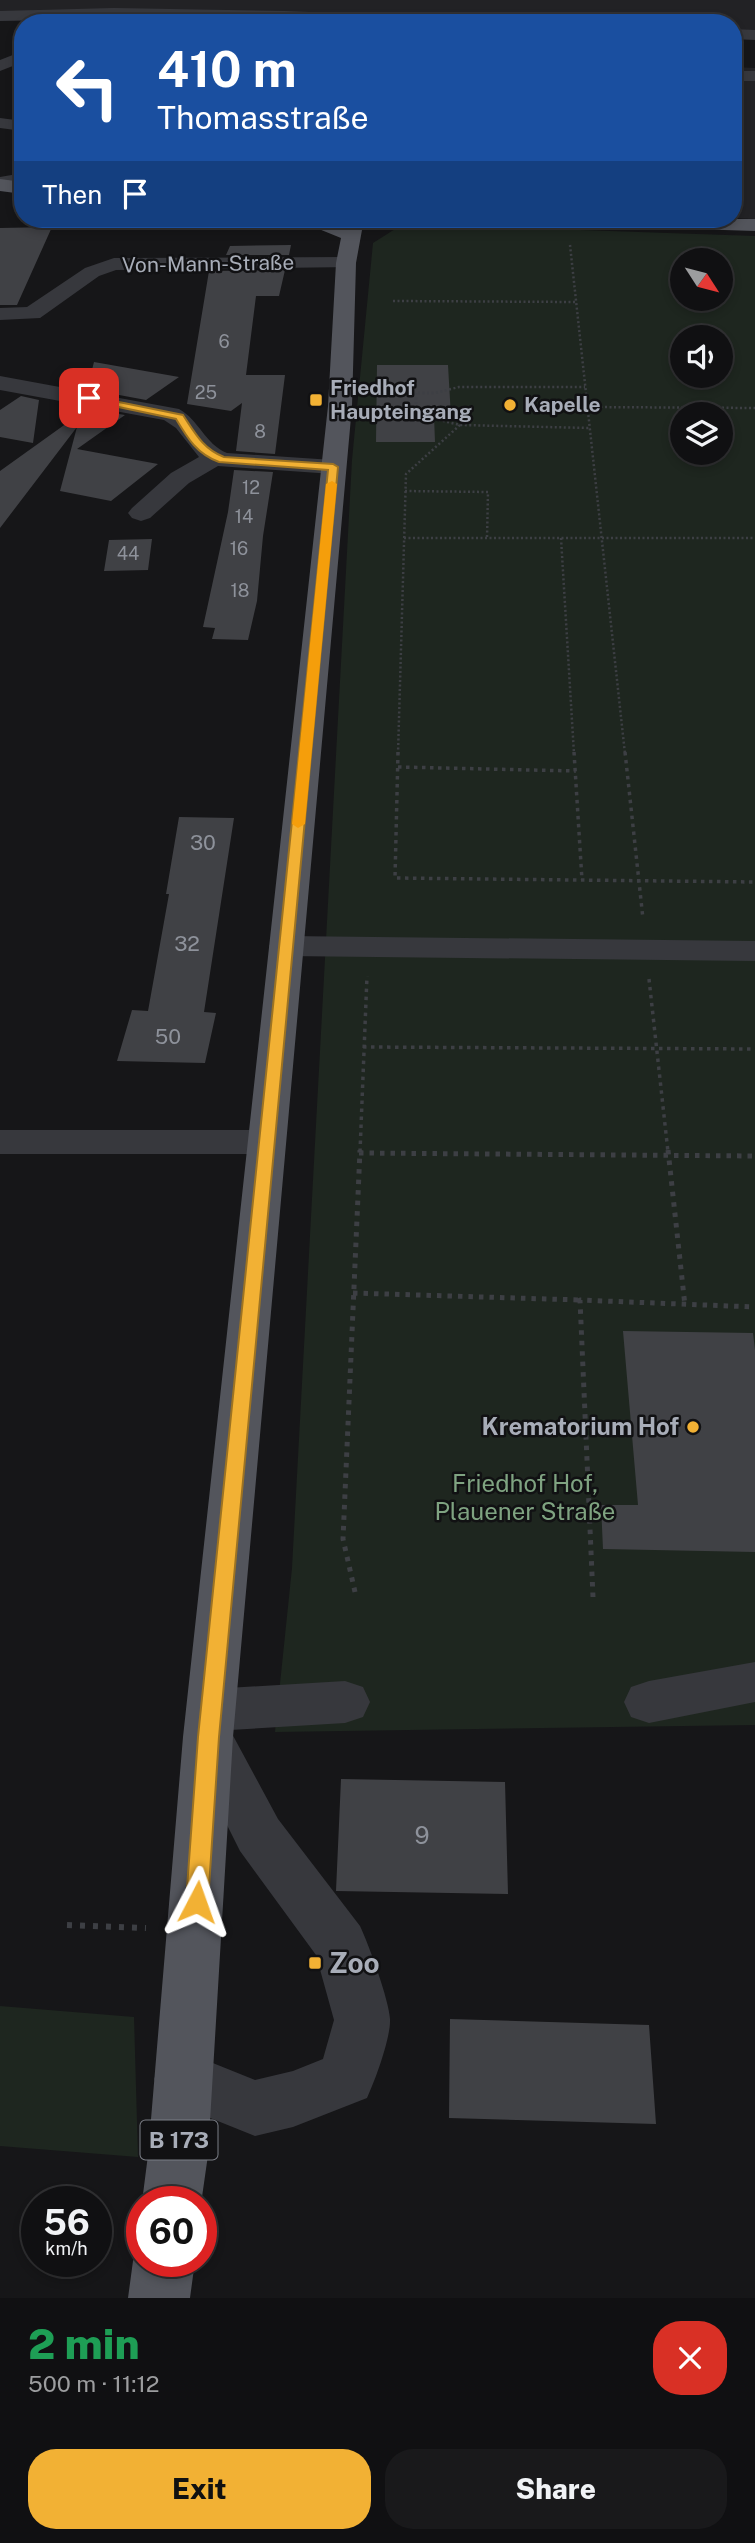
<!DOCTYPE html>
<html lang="en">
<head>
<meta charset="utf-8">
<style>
  :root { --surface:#101012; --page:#19191b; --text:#f1f3f6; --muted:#9c9d9f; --line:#303032; --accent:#f2b134 }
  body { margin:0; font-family:"Public Sans",sans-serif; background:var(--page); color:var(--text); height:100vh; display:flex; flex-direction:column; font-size:26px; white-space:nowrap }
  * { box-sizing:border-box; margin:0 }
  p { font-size:23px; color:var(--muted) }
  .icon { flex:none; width:38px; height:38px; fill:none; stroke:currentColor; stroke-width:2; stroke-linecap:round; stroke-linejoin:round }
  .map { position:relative; height:2298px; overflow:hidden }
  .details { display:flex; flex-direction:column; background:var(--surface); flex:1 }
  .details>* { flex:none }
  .banner { position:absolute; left:14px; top:14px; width:728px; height:214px; border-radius:28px; box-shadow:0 4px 10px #0003,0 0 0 2px var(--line); background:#1a4fa0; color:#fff; overflow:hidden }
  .needle { width:46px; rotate:126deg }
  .fabs { position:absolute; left:670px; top:248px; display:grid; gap:14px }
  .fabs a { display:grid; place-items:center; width:63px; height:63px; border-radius:50%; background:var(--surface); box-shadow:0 4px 10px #0003,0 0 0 2px var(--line); font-size:35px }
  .speed { position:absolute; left:21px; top:2186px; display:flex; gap:14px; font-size:35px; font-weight:700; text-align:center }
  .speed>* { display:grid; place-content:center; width:91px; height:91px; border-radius:50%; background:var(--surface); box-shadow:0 4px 10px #0003,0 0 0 2px var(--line); line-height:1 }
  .speed small { font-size:18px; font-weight:400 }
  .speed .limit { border:10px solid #d22; background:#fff; color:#111 }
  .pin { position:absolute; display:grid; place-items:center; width:60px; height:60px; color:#fff; margin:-30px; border-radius:14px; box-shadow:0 4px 10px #0006 }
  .me { position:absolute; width:77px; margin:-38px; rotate:4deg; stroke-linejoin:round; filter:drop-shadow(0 0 5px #0008) }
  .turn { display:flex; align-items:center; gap:24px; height:147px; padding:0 28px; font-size:32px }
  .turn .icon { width:91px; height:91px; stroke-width:2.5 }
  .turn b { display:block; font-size:49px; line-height:60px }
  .then { display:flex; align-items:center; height:66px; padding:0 28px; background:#0003; gap:14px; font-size:26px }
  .round { display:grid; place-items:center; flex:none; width:74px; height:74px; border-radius:28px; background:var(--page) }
  .summary { display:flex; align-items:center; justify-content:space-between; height:119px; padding:0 28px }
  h1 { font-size:42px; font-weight:800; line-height:52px; color:#1e9e55 }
  .cta { display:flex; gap:14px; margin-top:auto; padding:14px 28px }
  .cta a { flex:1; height:80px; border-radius:28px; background:var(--accent); color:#111; font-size:28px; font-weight:800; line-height:80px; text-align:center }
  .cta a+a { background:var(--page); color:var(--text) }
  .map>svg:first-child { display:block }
  .built { fill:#222225 }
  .green { fill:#1e261f; fill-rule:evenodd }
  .building { fill:#404145 }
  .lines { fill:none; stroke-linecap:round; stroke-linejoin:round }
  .path-far3 { stroke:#3d3f44; stroke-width:2.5; stroke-dasharray:2 2.5; stroke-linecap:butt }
  .path-far2 { stroke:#3d3f44; stroke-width:3.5; stroke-dasharray:3.5 4.5; stroke-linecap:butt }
  .path-far1 { stroke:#3d3f44; stroke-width:5; stroke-dasharray:4.5 6; stroke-linecap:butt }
  .path { stroke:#3d3f44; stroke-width:6; stroke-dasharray:5 8; stroke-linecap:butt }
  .minor { fill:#37383d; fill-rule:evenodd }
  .major { fill:#53555c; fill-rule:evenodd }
  .route { fill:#f2b134; stroke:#9d7322; stroke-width:2 }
  .slow { fill:#f59e0b }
  .poi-dot { fill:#f2b134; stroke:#111113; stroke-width:2.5 }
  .labels { text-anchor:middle; stroke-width:5; stroke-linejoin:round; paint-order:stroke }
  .far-number-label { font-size:18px; fill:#8e929b }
  .far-street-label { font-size:21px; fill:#a8adb8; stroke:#111113 }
  .far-poi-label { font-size:21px; font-weight:bold; fill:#a8adb8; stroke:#111113; text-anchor:start }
  .number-label { font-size:21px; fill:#8e929b }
  .shield { fill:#111113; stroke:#7b7e86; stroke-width:2 }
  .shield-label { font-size:23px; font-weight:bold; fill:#a8adb8 }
  .poi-label { font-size:24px; font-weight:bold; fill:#a8adb8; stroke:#111113; text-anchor:end }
  .park-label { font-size:24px; fill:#7fa381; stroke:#111113 }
  .near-number-label { font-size:24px; fill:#8e929b }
  .near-poi-label { font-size:28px; font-weight:bold; fill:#a8adb8; stroke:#111113; text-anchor:start }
</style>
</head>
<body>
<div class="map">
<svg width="755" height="2298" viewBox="0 0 755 2298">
  <rect width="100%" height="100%" fill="#161618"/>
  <path class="built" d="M0 0H755V31H733V23H503L381 16 0 13Z
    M733 67 755 68V219L733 218Z"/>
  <path class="green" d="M403 224 755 236V1725L275 1732 292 1568 352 460 373 243ZM682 261H721V299H682ZM682 338H721V376H682ZM682 415H721V453H682Z
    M0 2006 134 2017 138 2157 0 2146Z"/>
  <path class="building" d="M52 227 17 305H0V228Z
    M291 245 289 255H226L230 246Z
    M285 270 279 296H256L246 375H285L275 454 236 451 242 403 231 411 187 404 209 271Z
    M94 362 179 377 146 400 87 389Z
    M377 365H448L451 417 434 416 435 442H376Z
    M21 396 39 400 33 443 0 437V410Z
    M82 408 125 415 77 449 158 464 111 501 60 491 77 427 0 528V471L74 418 78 422Z
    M234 470 273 472 263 536 257 601 248 640 212 639 215 628 203 627 228 512Z
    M152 539 148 570 104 571 109 540Z
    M179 817 234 818 204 1012 216 1013 205 1063 117 1061 132 1010 148 1011 169 894H166Z
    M623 1331 753 1333 755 1350V1552L603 1549 601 1505H638Z
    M341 1779 505 1782 508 1894 336 1891Z
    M450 2019 649 2025 656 2124 449 2118Z"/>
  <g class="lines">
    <path class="path-far3" d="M570 245 625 754
      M393 301 576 302
      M373 393H435L459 387H585
      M416 393V418
      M587 407 755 408
      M371 418 435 419 460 425 590 428
      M405 491 488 492 487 538
      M404 538H755
      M561 538 574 754
      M398 754 406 474 460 425"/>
    <path class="path-far2" d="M398 752 395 878 755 882
      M574 752 582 880
      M625 752 643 919
      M398 767 576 771
      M649 979 668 1152
      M363 1047 755 1049
      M360 1152 367 976"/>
    <path class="path-far1" d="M668 1150 685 1306
      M359 1153 755 1156
      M353 1293 580 1300
      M355 1592 343 1539 360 1150
      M593 1597 580 1300 755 1307"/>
    <path class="path" d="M67 1925 146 1928"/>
    <path class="minor" d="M114 8 285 11 456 18 463 23 171 18 0 21V11Z
      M733 29 755 30V40L733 39Z
      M23 51V62L0 71V60Z
      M733 71H755V81H733Z
      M0 118 23 121V131L0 128Z
      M23 173V185L0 189V177Z
      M346 257 353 259 356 263 353 267 116 270 99 276 40 318 0 320V308L27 307 85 268 114 258Z
      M0 376 179 409C199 420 205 444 227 453L333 460 342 462 345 467 342 472 333 474 218 466 189 483 150 518 141 521 132 518 128 513 132 508 171 473 199 457 176 428 164 420 0 390Z
      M286 936 755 941V961L286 956 274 953 269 946 274 939Z
      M0 1130H267L281 1133 286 1142 281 1151 267 1154H0Z
      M755 1662V1702L649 1723 631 1717 624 1702 631 1687 649 1681Z
      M345 1681 363 1687 370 1702 363 1717 345 1723 230 1730 278 1819 360 1926C369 1945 389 2000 390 2019 391 2037 375 2081 367 2098L293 2127 255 2136 163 2099 154 2079 163 2059 183 2051 255 2080 293 2071 323 2059 334 2020 316 1955 240 1851 183 1737 192 1721 186 1710 193 1695 211 1689Z"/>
    <path class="major" d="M0 179 23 182V194L0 191Z
      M302 219H328L343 225 345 219H364L356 263 352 406 233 1737 208 2155 201 2204V2202H142L148 2155 183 1737 328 406 336 263 341 238 304 223Z
      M558 219H755V231L567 225 560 223Z
      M142 2241V2261H195L190 2298H128L133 2261Z"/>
  </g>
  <path class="route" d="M89 396 183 415C195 433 203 449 224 457L333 464 338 467 219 1737 208 1902 205 1909 197 1912 189 1909 186 1902 198 1737 328 470 219 462C197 454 188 439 176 419L85 400 84 398Z"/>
  <path class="slow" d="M332 481 337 484 305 824 298 828 292 824 326 484Z"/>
  <g class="poi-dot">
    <rect x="309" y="393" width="14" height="14" rx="3.5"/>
    <circle cx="510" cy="405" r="7"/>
    <circle cx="693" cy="1427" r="7"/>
    <rect x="308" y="1956" width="14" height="14" rx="3.5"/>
  </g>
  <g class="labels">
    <g class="far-number-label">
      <text x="224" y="348">6</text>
      <text x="206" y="399">25</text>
      <text x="260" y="438">8</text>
      <text x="251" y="494">12</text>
      <text x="244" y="523">14</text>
      <text x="239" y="555">16</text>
      <text x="128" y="560">44</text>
      <text x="240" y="597">18</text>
    </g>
    <g class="far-street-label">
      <text transform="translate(208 264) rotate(-1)" y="7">Von-Mann-Straße</text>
    </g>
    <g class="far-poi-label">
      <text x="330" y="395">Friedhof<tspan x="330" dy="24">Haupteingang</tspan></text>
      <text x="524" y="412">Kapelle</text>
    </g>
    <g class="number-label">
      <text x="203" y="850">30</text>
      <text x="187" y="951">32</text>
      <text x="168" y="1044">50</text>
    </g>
    <rect class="shield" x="140.5" y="2120.5" width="77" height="39" rx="5"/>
    <g class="shield-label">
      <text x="179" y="2148">B 173</text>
    </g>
    <g class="poi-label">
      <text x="679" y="1435">Krematorium Hof</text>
    </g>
    <g class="park-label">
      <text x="525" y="1492">Friedhof Hof,<tspan x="525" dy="28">Plauener Straße</tspan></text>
    </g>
    <g class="near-number-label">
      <text x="422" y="1844">9</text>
    </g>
    <g class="near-poi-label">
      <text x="329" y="1973">Zoo</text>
    </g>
  </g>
</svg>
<div class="fabs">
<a><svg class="needle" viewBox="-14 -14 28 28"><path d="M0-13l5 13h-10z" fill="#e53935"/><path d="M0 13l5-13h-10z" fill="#9c9d9f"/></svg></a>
<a><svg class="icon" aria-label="sound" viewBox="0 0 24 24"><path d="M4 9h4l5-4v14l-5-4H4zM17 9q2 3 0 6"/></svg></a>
<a><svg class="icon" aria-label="layers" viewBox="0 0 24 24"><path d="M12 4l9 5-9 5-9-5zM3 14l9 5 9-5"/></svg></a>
</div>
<div class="speed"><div>56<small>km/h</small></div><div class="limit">60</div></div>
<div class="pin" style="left:89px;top:398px;background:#d93025"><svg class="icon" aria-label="arrive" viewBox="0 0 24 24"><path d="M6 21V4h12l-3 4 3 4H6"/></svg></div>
<svg class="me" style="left:197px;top:1902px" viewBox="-20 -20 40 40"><path d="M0-17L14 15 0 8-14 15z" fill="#f2b134" stroke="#fff" stroke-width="4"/></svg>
<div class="banner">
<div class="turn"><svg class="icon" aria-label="left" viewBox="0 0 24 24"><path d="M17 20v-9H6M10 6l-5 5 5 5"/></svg><div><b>410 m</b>Thomasstraße</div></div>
<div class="then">Then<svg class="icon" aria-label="arrive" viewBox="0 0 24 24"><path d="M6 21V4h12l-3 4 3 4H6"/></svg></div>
</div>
</div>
<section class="details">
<div class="summary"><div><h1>2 min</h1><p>500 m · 11:12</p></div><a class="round" style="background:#d93025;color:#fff"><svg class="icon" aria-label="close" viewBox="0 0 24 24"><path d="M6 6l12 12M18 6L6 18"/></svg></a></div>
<div class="cta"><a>Exit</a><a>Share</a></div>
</section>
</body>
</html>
